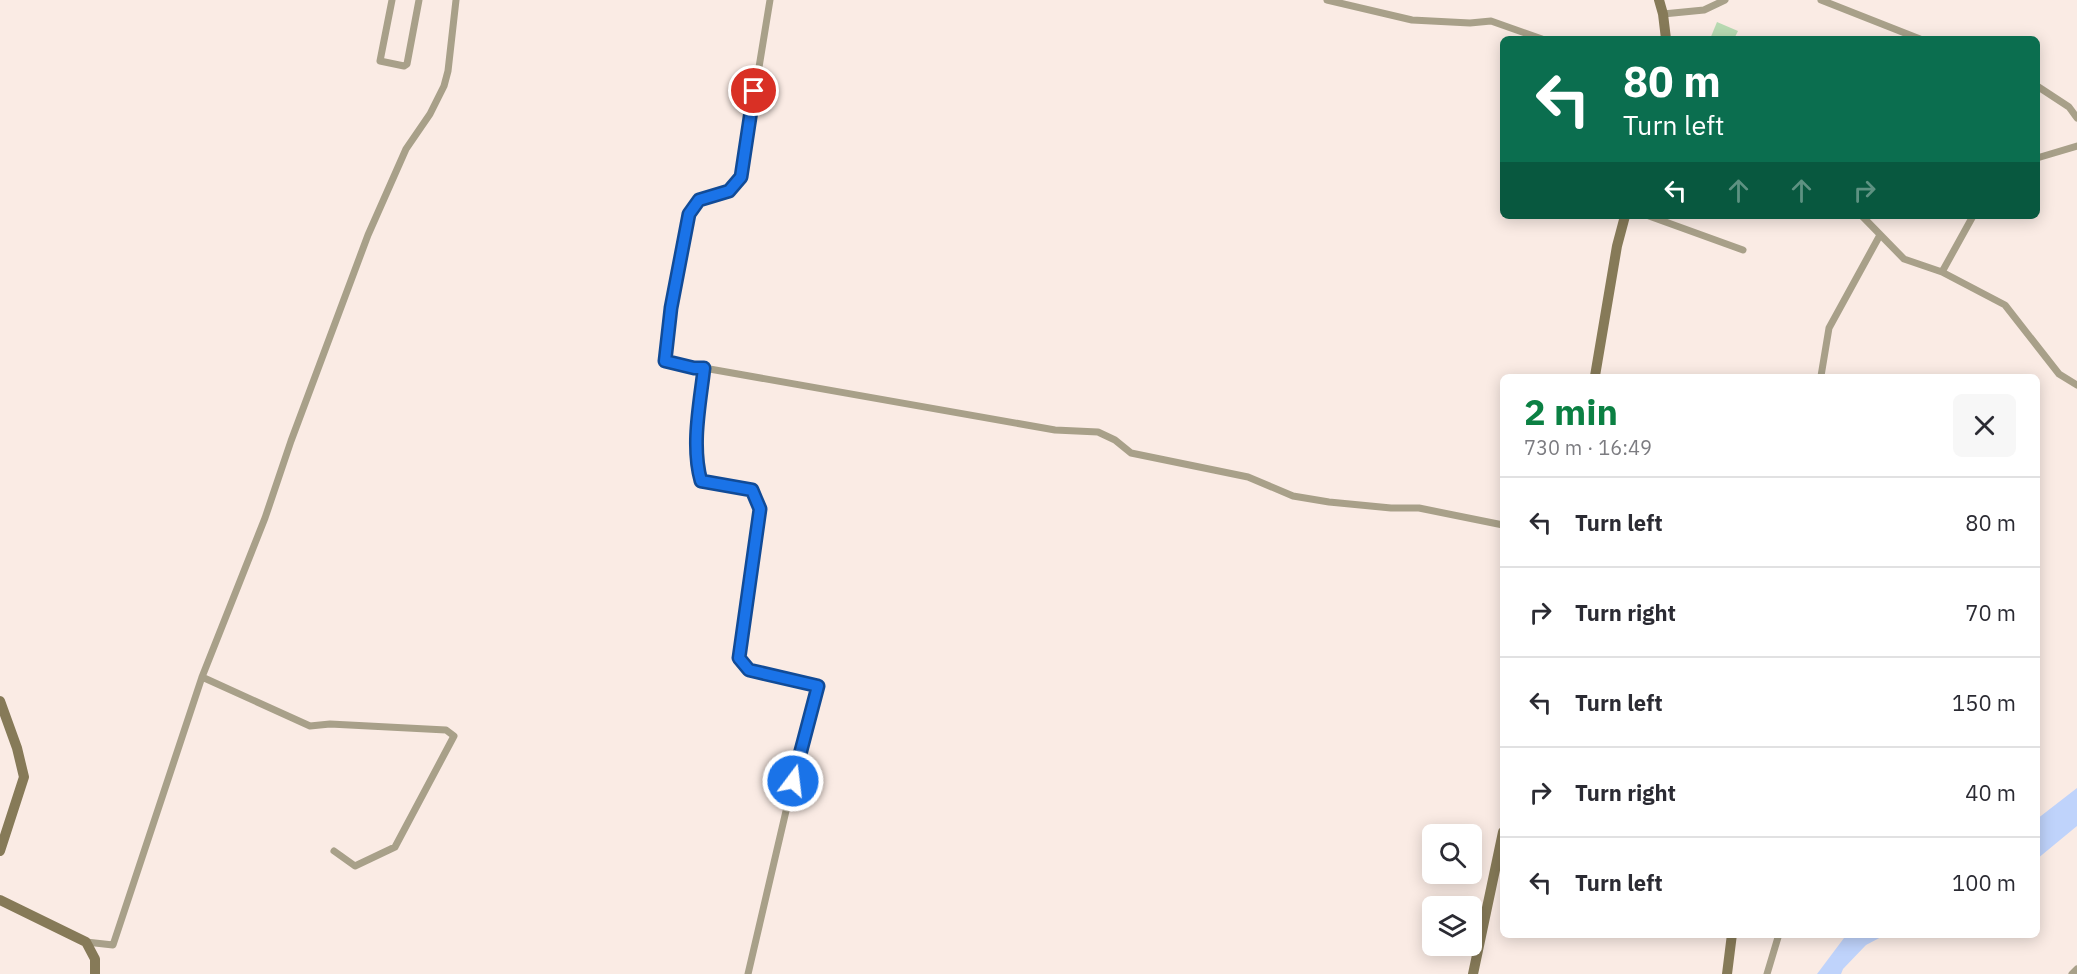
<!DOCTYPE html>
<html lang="en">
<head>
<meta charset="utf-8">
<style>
  :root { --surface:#fff; --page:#f7f7f7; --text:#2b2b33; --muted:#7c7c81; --line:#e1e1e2; --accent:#0b8043 }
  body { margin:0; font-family:"IBM Plex Sans",sans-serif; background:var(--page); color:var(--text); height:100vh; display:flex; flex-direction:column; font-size:22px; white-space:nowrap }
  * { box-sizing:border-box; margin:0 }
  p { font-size:20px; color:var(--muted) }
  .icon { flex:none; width:33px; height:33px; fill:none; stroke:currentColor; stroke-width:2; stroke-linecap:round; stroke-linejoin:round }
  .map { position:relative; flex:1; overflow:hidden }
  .panel { position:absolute; left:1500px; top:374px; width:540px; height:564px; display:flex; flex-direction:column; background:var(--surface); border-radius:9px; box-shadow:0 3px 15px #0003 }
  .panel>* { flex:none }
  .banner { position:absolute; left:1500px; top:36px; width:540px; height:183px; border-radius:9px; box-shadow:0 3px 15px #0003; background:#0b6e4f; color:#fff; overflow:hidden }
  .buttons { position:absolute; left:1422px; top:824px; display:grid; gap:12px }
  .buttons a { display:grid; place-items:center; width:60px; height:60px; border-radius:9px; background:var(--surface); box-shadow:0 3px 15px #0003; font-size:30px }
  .pin { position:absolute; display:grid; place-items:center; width:51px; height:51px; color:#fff; margin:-26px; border:3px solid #fff; border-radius:50%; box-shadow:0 2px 6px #0007 }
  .me { position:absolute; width:66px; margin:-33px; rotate:15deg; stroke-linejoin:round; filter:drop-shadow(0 0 4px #0008) }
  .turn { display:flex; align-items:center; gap:21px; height:126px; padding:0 24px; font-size:27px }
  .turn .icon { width:78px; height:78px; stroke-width:2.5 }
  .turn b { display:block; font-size:42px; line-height:51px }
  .lanes { display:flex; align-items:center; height:57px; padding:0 24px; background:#0003; justify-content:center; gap:30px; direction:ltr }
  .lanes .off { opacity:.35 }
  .round { display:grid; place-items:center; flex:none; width:63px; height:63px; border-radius:9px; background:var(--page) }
  .headline { display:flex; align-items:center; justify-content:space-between; height:102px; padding:0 24px }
  h1 { font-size:36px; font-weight:700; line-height:45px; color:var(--accent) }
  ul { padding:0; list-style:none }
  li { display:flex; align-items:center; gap:18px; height:90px; padding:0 24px; border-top:2px solid var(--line) }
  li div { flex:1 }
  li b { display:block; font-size:22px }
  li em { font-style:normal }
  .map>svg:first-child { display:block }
  .green { fill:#b8dab2 }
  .water { fill:#bfd3fb }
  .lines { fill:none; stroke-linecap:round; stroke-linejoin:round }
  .street { stroke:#a8a089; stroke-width:7 }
  .secondary { stroke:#867a58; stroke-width:10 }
  .route-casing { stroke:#114b97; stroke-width:15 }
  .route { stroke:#1a73e8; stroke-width:10 }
</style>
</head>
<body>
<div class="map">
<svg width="2077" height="974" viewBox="0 0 2077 974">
  <rect width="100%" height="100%" fill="#faebe4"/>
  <path class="green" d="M1717 22 1738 31 1734 39H1710Z"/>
  <path class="water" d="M2077 788V826L2037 859V819Z
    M1847 934 1885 935 1866 945 1843 969 1841 974H1817Z"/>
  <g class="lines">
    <path class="street" d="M392 0 380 61 404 66 407 64 419 0
      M1327 0 1412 20 1470 23 1491 21 1542 39
      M1821 0 1920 39
      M1663 14 1704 10 1725 0
      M2037 86 2069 107 2077 118
      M2037 158 2077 146
      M1649 216 1743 250
      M1862 216 1904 259 1942 272 2005 305 2059 374 2077 385
      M1942 272 1973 216
      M704 368 1055 430 1098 432 1115 440 1131 453 1248 477 1293 496 1329 502 1391 508H1419L1503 525
      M1821 376 1829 328 1880 235
      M334 851 355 866 395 847 454 736 446 730 330 724 310 726 202 677 265 518 291 441 368 235 406 149 430 114 444 86 448 71 456 0
      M86 942 113 945 202 677
      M748 974 793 781 817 686 749 670 739 658 760 509 752 490 701 481C691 445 700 404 704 368H694L665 361 671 308 689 214 699 200 729 191 741 177 770 0
      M1767 974 1779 934
      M2072 974 2077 969"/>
    <path class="secondary" d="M1659 0 1663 14 1666 39
      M1595 376 1617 246 1625 216
      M0 701 17 748 24 777 0 851
      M0 900 86 942 95 959V974
      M1473 974 1503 832
      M1727 974 1732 934"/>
  </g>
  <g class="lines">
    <g class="route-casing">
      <path id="route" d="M754 91 741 177 729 191 699 200 689 214 671 308 665 361 694 368H704C700 404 691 445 701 481L752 490 760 509 739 658 749 670 818 686 793 781"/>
    </g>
    <use href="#route" class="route"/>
  </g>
</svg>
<div class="buttons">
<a><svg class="icon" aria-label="search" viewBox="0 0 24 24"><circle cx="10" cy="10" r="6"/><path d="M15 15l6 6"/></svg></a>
<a><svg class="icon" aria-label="layers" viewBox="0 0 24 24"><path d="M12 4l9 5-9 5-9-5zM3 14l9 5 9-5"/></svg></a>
</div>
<div class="pin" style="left:754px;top:91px;background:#d93025"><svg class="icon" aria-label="arrive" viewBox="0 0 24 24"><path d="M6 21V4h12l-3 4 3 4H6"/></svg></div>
<svg class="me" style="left:793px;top:781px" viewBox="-20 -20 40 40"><circle r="17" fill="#1a73e8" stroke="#fff" stroke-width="3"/><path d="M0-11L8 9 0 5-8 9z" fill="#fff"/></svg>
<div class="banner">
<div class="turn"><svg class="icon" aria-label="left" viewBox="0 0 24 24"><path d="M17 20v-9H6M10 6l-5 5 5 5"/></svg><div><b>80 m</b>Turn left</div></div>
<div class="lanes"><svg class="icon" aria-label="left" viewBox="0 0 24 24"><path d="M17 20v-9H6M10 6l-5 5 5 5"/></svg><svg class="icon off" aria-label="ahead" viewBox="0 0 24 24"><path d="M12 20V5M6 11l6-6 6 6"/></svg><svg class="icon off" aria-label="ahead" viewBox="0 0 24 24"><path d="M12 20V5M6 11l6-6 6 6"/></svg><svg class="icon off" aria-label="right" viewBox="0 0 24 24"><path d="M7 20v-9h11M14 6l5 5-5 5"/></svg></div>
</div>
<section class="panel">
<div class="headline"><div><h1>2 min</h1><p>730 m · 16:49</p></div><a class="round"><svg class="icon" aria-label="close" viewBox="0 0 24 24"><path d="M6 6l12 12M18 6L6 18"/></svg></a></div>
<ul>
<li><svg class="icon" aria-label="left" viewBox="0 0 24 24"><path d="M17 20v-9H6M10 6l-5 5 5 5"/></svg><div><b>Turn left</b></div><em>80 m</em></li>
<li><svg class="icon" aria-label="right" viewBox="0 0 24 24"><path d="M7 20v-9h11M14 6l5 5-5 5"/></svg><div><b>Turn right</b></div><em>70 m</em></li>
<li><svg class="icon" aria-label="left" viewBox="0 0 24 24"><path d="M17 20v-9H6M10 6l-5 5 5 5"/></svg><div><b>Turn left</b></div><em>150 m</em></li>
<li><svg class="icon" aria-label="right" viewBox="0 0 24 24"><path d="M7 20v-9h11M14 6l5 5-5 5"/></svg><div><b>Turn right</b></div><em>40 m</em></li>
<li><svg class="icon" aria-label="left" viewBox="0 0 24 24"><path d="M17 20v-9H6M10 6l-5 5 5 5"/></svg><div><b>Turn left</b></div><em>100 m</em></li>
</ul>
</section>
</div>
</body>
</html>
